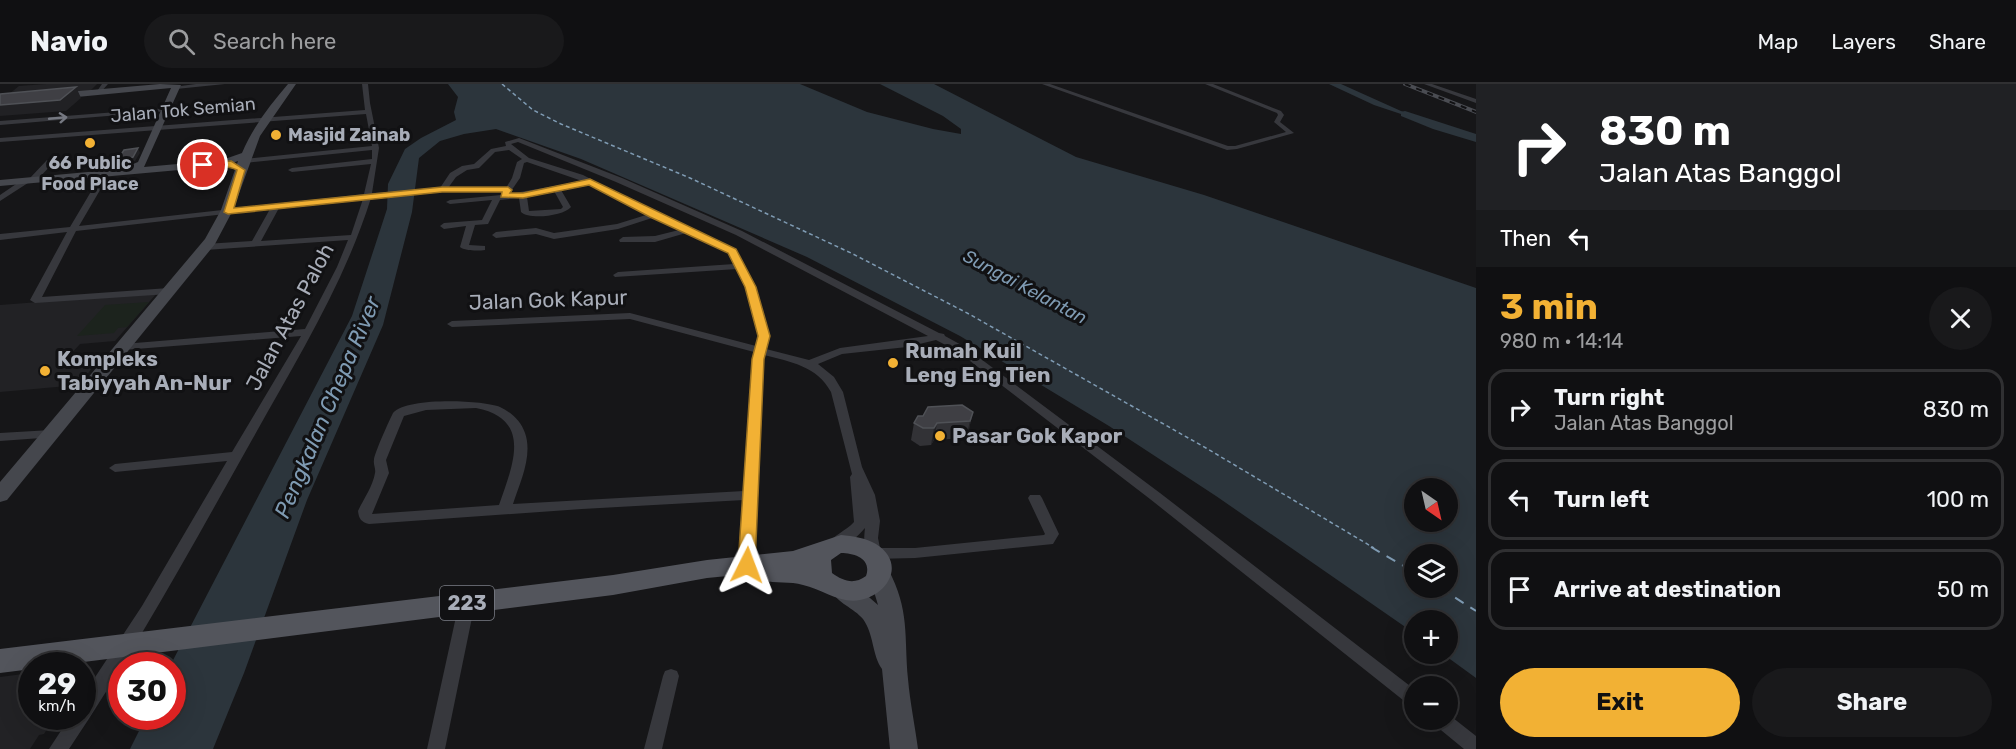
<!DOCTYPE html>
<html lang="en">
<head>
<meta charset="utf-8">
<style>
  :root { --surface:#101012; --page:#19191b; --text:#f1f3f6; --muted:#9c9d9f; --line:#303032; --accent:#f2b134 }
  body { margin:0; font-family:Rubik,sans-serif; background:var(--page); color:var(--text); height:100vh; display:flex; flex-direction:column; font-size:22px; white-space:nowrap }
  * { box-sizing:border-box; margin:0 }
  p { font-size:20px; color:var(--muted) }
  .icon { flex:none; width:33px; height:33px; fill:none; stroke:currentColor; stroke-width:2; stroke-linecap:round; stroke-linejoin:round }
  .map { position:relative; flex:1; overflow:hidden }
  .side { display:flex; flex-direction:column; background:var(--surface); width:540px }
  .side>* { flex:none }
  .top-card { background:#202124; color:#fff; overflow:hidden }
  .needle { width:39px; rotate:146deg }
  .controls { position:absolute; left:1404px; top:394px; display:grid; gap:12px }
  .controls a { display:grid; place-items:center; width:54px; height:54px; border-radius:50%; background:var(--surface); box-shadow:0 6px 24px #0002,0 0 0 2px var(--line); font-size:30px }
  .speed { position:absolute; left:18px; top:568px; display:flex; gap:12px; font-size:30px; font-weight:700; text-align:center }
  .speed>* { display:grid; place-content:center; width:78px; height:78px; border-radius:50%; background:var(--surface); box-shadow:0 6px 24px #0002,0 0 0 2px var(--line); line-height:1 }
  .speed small { font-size:15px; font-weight:400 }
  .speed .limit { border:9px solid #d22; background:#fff; color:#111 }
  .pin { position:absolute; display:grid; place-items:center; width:51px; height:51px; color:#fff; margin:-26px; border:3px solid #fff; border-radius:50%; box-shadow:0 2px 6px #0007 }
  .me { position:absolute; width:66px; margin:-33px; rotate:3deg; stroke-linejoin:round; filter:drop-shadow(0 0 4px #0008) }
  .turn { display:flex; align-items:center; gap:21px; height:126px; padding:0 24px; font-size:27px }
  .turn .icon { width:78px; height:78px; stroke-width:2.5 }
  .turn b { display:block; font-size:42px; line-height:51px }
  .then { display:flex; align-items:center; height:57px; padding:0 24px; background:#0003; gap:12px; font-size:22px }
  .round { display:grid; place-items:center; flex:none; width:63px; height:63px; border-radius:32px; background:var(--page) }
  .overview { display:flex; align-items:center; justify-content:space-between; height:102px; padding:0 24px }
  h1 { font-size:36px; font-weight:700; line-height:45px; color:var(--accent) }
  .cta { display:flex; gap:12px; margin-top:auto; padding:12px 24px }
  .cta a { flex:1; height:69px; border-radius:36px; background:var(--accent); color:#111; font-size:24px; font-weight:700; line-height:69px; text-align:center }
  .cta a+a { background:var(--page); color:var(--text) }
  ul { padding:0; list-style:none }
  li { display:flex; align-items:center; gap:18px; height:81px; margin:0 12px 9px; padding:0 12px; border:3px solid var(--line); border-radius:18px }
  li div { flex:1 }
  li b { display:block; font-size:22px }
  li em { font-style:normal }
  header { display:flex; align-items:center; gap:36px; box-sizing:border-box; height:84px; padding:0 30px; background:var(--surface); border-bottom:2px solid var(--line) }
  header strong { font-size:28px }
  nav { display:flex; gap:33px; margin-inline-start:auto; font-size:21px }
  .search { width:420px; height:54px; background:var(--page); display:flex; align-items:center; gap:15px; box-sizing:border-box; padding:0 21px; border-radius:33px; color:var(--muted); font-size:22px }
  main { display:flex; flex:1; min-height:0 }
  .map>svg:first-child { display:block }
  .built { fill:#222225 }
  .green { fill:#1c231d }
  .water { fill:#2c353c; fill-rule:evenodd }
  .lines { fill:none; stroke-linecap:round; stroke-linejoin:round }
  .river { fill:#2c353c; fill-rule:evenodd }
  .ferry-far1 { stroke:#7f9bb3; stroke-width:1.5; stroke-dasharray:4 3; stroke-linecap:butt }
  .ferry { stroke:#7f9bb3; stroke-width:2; stroke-dasharray:10 8; stroke-linecap:butt }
  .street { fill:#37383d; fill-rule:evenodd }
  .secondary { fill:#45474d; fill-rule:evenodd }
  .primary { fill:#53555c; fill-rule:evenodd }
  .rail-casing { stroke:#4a4c52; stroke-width:4 }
  .rail { stroke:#111113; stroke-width:2; stroke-dasharray:6; stroke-linecap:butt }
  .wall { fill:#323236 }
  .shaded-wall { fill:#212124 }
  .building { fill:#3f3f44; stroke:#4f5156; stroke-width:1.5 }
  .oneway { stroke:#757881 }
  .route { fill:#f2b134; stroke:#9d7322; stroke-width:1.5 }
  .poi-dot { fill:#f2b134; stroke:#111113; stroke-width:2 }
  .labels { text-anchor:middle; stroke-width:6; stroke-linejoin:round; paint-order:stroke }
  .far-street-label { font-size:18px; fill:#a8adb8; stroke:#111113 }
  .far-poi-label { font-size:18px; font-weight:bold; fill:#a8adb8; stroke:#111113; text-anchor:start }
  .far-water-label { font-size:18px; font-style:italic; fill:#7f9bb3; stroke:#111113 }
  .shield { fill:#111113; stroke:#7b7e86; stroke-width:1.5 }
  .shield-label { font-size:20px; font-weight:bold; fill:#a8adb8 }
  .street-label { font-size:21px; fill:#a8adb8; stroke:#111113 }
  .poi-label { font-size:21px; font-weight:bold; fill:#a8adb8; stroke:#111113; text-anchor:start }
  .water-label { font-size:22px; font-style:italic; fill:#7f9bb3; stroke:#111113 }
</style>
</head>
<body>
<header>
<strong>Navio</strong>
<div class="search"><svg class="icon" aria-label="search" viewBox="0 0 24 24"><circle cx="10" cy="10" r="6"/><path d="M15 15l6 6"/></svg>Search here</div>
<nav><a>Map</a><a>Layers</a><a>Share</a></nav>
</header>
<main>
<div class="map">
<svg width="1476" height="665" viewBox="0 0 1476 665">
  <rect width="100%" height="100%" fill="#161618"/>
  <path class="built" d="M46 0H97L89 8 8 11 19 2Z
    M157 209 115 257 80 260 68 273 102 271 79 301 0 308V221Z
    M31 589 32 633H54L44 650 39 651 30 665H0V593Z"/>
  <path class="green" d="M149 218 127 243 118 244 114 249 77 252 105 221Z"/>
  <path class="water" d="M448 0H800L867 28 933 45 961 50V45L943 32 880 0H934L1076 73 1204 111 1476 204V594L1443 570H1448V537H1414V549L1216 412 1109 342 960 252 807 173 581 75 496 45 464 50 440 57 419 74 412 128 383 241 307 416 244 589 213 665H130L146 633H172V582H170L352 232 387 125 388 100 405 65 421 54 456 36 454 28 458 13ZM1414 405H1448V438H1414ZM1414 471H1448V504H1414Z
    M1329 0H1341L1401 27 1476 51V55L1374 21Z"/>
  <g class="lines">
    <path class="river" d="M1405 27 1476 50V58L1433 45 1401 32V28Z"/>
    <path class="ferry-far1" d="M502 0 533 26 561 40 690 94 851 169 969 230 1206 364 1374 464"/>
    <path class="ferry" d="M1371 463 1414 488
      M1440 504 1476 527"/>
    <path class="street" d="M102 0H108L99 10H95Z
      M196 0H225L176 5 173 3Z
      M362 0H368L370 19 379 64 372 109 440 104 450 89 462 82 474 80 491 65 506 62 505 58 519 54 622 94 742 147 939 249 944 250 945 252 965 263 1160 409 1414 605V623L1408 620 1150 415 957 267 936 256 907 263 842 270 818 280 834 293 843 308 862 383 875 411 880 437 878 454 880 464H915L1044 451 1045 450 1028 414 1030 411H1040L1042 414 1059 450 1053 460 915 474 873 475 868 474C863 465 864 453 865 444 857 453 842 469 829 465L827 461C833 451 846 447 854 438L850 393 852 390 831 308C817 282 791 278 764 271L754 481 752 485 747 487 742 485 740 481 744 416 582 425 369 440C361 438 359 435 358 427 363 416 373 402 375 389 376 385 373 380 374 376 374 370 390 335 393 329 406 313 482 316 500 323 511 328 521 337 525 349 533 372 520 398 513 420L744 407 754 268 630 235 452 243 447 240 452 237 630 229 756 262C762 238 747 207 737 185L615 193 613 191 618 188 734 180 729 169 686 149 655 158H620L619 156 623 153 655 152 679 146 652 134 618 145 554 155 536 150 496 154 492 151 496 148 536 144 554 149 617 140 646 131 589 101 561 106 571 123C564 132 529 136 521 128L519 114 500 116 488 140 475 141 469 161 485 162V166C478 167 465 167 460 163L466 142 444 145 440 142 444 139 482 136 492 116 450 120 446 118 450 116 501 111 503 108H442L371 114C344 200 297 275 253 354 194 459 136 565 69 665H49L70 633H82V613L142 522 227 377 115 388 109 384 115 380 232 368 301 252 123 266 118 263 123 260 305 245 337 183 348 156 205 166 201 163 205 160 252 157 270 125 76 147 42 213 169 204 174 207 169 210 35 219 30 216 67 148 0 156V150L70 143 102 89 106 87 110 89 79 142 364 110 371 80 292 88 288 86 292 84 372 75V66L245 79 241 77 245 75 372 62 366 30 0 58V54L365 26ZM518 58 616 98 736 151 928 252 840 264 809 276 766 265 769 250 755 203 736 165 656 129 583 91 529 74 511 60ZM509 66 522 75 517 78 512 94 506 104H448L456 93 467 86 479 84 495 68ZM527 78 582 97 509 110 520 94 524 79ZM554 107 563 123 561 125 529 127 527 113ZM363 115 351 151 261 157 279 124ZM476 324C534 335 512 383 499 421L372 430 389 389 386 376 404 332 426 326Z
      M1042 0H1050L1228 62H1235L1286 48 1274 38 1278 31 1277 29 1205 0H1213L1281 27 1284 31 1280 38 1294 49 1237 65 1227 66Z
      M1424 0H1432L1476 15V19Z
      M169 24 167 27 0 41V37Z
      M47 76 54 78 36 97H31L0 117V111L25 94H30Z
      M51 346 55 347 57 350 55 353 0 357V349Z
      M467 513 473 515 475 519 445 665H427L459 519 461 515Z
      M671 585 677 587 679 592 662 665H644L663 592 665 587Z
      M1448 630 1476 652V665H1464L1436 642 1433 636H1448Z"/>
    <path class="secondary" d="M160 0 181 1 144 83 222 76 242 69C253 43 270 21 288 0H296L260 52 233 126 215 160 7 416 0 418V398L205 155 221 126 238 77 224 82 0 102V96L121 85 138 78 171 4 56 15 52 12 56 9Z
      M880 482 888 485C910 526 904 552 908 595 910 618 915 642 918 665H890L882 585C872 571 874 550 863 535 854 524 837 519 831 506L834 500 842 497 862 507 878 521 869 491 872 485Z"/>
    <path class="primary" d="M841 451C853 452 866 454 876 460 906 479 889 510 860 516 840 520 822 505 803 501 790 497 776 500 762 496L759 489 707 494 613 511 52 582H32V585L0 589V565L613 491 707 476 793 467ZM841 469C855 469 872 475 866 492 854 501 843 497 832 489L831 476Z"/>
    <g class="rail-casing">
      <path id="rail" d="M1405 0 1476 28"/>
    </g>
    <use href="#rail" class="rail"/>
  </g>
  <path class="wall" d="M973 328 969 345 966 354 934 356 931 361 920 362 911 356 914 339Z"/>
  <path class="shaded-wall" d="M76 3 81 14 66 27 0 32V21Z
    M138 64 140 69 135 77 118 82 116 78Z
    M973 328 969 345 966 354 970 337Z
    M937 339 934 356 931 361 934 344Z"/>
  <path class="building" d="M76 3 60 16 0 21V10Z
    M138 64 133 73 116 78 124 66Z
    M962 321 973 328 970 337 937 339 934 344H923L914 339 918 332H923L928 323Z"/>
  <defs><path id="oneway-shaft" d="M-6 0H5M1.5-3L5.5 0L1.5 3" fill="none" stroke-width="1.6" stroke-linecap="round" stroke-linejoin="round" transform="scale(1.5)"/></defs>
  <use class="oneway" href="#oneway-shaft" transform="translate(58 34) rotate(-5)"/>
  <path class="route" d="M231 77 245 86 234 124 442 103H508L512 106 510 109H523L590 95 736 165 756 203 770 252 764 275 755 481 753 485 747 487 741 485 738 481 752 275 758 252 745 203 728 169 650 133 589 101 523 114 501 113 502 108H442L228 130 224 128 237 86C224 79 210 86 199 81L203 78Z"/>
  <g class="poi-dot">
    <circle cx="276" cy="51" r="6"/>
    <circle cx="90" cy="59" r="6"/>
    <circle cx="893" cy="279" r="6"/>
    <circle cx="45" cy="287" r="6"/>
    <circle cx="940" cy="352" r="6"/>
  </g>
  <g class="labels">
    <g class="far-street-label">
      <text transform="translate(183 26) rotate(-5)" y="6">Jalan Tok Semian</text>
    </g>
    <g class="far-poi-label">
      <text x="288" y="57">Masjid Zainab</text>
      <text x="90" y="85" text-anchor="middle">66 Public<tspan x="90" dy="21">Food Place</tspan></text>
    </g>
    <g class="far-water-label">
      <text transform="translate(1025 203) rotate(28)" y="6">Sungai Kelantan</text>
    </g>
    <rect class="shield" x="440" y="502" width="54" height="34" rx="4.5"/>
    <g class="shield-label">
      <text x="467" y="526">223</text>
    </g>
    <g class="street-label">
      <text transform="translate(548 216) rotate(-2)" y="7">Jalan Gok Kapur</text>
      <text transform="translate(290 233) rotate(-62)" y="7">Jalan Atas Paloh</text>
    </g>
    <g class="poi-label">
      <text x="905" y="274">Rumah Kuil<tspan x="905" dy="24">Leng Eng Tien</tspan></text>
      <text x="57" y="282">Kompleks<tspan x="57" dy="24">Tabiyyah An-Nur</tspan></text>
      <text x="952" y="359">Pasar Gok Kapor</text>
    </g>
    <g class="water-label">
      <text transform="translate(327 323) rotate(-67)" y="8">Pengkalan Chepa River</text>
    </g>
  </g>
</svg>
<div class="controls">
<a><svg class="needle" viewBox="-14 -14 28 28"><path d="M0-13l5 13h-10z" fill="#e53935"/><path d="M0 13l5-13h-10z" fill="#9c9d9f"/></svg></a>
<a><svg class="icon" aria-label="layers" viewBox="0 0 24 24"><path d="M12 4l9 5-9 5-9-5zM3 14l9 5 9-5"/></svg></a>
<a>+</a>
<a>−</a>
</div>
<div class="speed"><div>29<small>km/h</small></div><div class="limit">30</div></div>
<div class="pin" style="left:203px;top:81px;background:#d93025"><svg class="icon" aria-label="arrive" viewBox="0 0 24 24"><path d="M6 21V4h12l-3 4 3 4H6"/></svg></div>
<svg class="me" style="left:747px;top:481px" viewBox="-20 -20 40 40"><path d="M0-17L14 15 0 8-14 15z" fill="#f2b134" stroke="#fff" stroke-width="4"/></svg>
</div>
<section class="side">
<div class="top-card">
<div class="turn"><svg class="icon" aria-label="right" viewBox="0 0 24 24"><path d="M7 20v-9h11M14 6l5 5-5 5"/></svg><div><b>830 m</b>Jalan Atas Banggol</div></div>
<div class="then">Then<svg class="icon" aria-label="left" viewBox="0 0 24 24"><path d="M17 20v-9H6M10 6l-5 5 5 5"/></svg></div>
</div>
<div class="overview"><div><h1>3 min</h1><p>980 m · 14:14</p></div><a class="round"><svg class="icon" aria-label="close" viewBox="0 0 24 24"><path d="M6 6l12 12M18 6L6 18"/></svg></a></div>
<ul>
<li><svg class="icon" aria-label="right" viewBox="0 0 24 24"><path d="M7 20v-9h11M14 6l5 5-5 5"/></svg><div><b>Turn right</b><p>Jalan Atas Banggol</p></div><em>830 m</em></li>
<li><svg class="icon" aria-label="left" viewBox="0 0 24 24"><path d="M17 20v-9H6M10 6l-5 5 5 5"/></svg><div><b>Turn left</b></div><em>100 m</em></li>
<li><svg class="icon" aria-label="arrive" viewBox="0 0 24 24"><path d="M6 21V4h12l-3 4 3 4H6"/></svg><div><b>Arrive at destination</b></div><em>50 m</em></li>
</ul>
<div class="cta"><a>Exit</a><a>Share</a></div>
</section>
</main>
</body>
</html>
